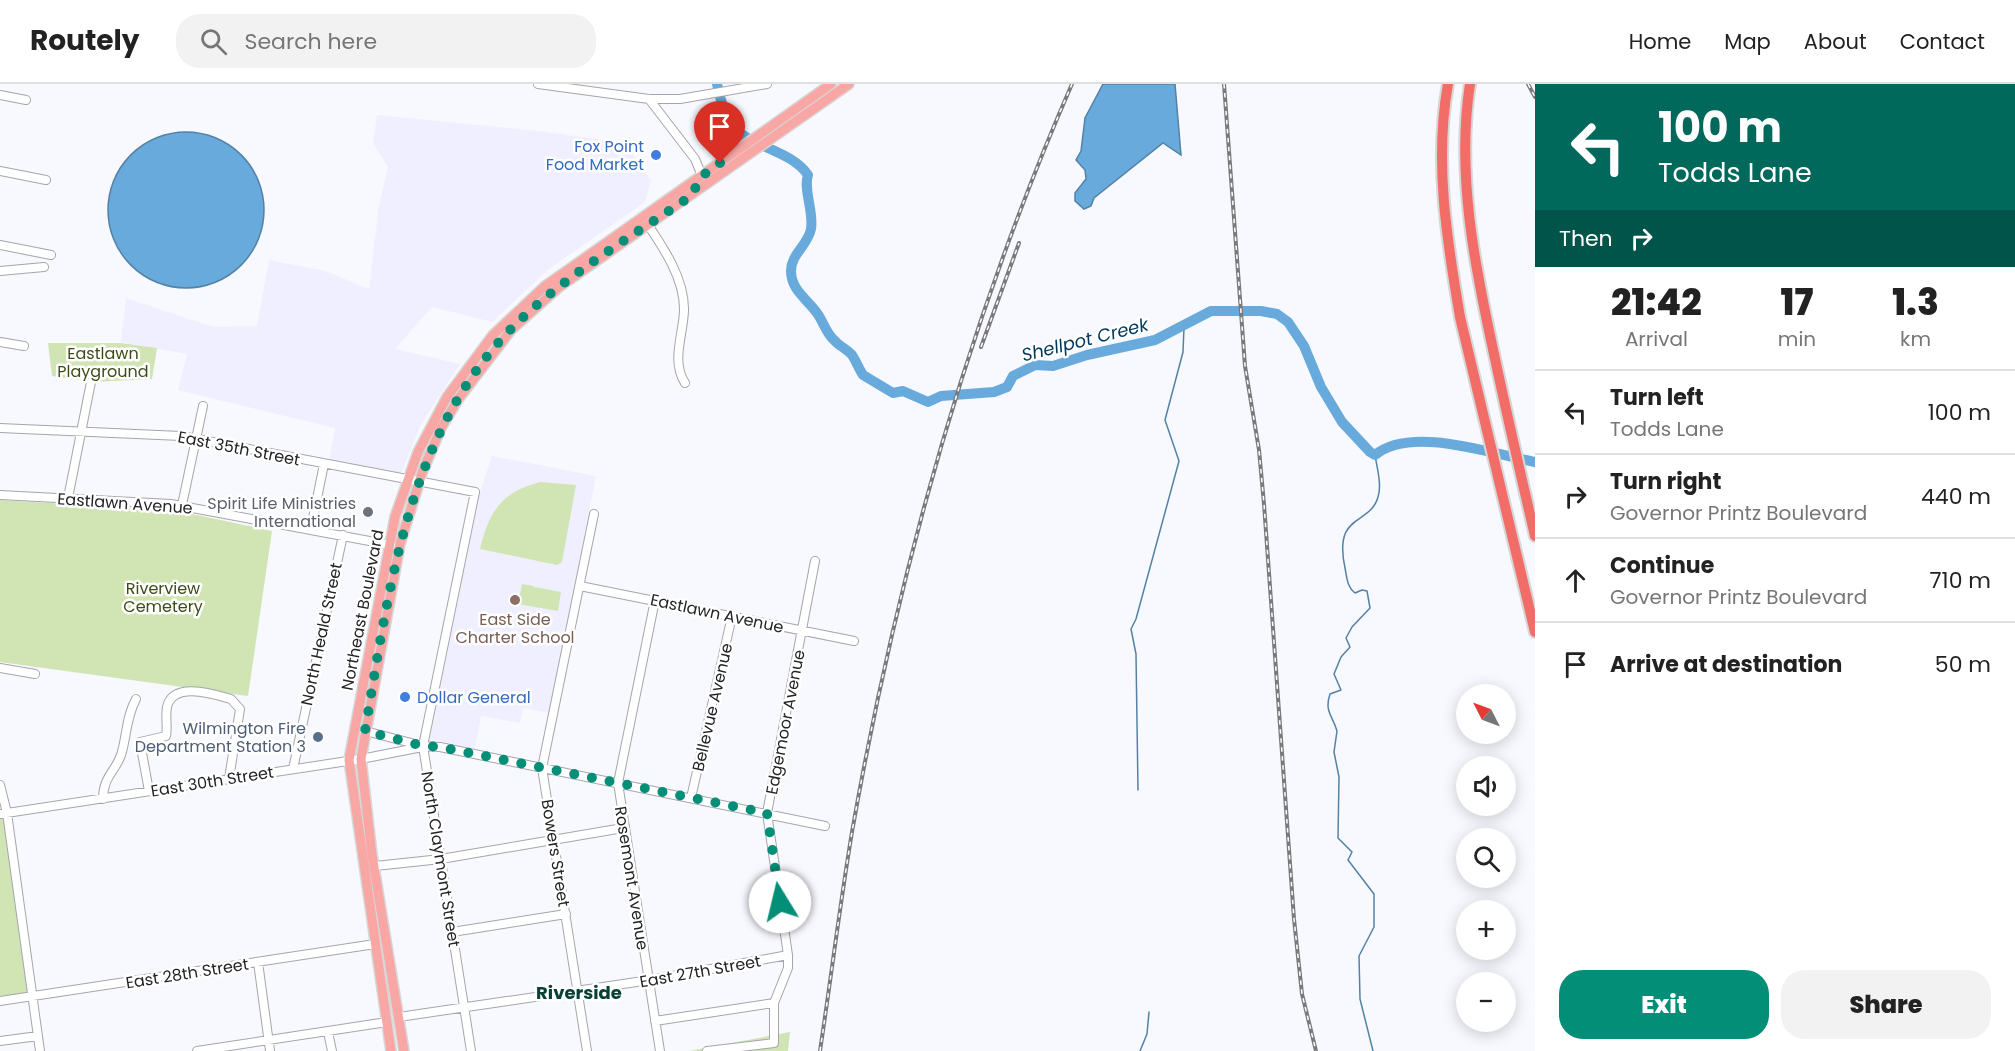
<!DOCTYPE html>
<html lang="en">
<head>
<meta charset="utf-8">
<style>
  :root { --surface:#fff; --page:#f2f2f2; --text:#222; --muted:#767676; --line:#e0e0e0; --accent:#028e77 }
  body { margin:0; font-family:Poppins,sans-serif; background:var(--page); color:var(--text); height:100vh; display:flex; flex-direction:column; font-size:22px; white-space:nowrap }
  * { box-sizing:border-box; margin:0 }
  p { font-size:20px; color:var(--muted) }
  .icon { flex:none; width:33px; height:33px; fill:none; stroke:currentColor; stroke-width:2; stroke-linecap:round; stroke-linejoin:round }
  .map { position:relative; flex:1; overflow:hidden }
  .sheet { display:flex; flex-direction:column; background:var(--surface); width:480px }
  .sheet>* { flex:none }
  .guide { background:#00695c; color:#fff; overflow:hidden }
  .needle { width:39px; rotate:312deg }
  .fabs { position:absolute; left:1456px; top:600px; display:grid; gap:12px }
  .fabs a { display:grid; place-items:center; width:60px; height:60px; border-radius:50%; background:var(--surface); box-shadow:0 3px 15px #0003; font-size:30px }
  .pin { position:absolute; display:grid; place-items:center; width:51px; height:51px; color:#fff; margin:-62px -26px; border-radius:50% 50% 50% 0; rotate:-45deg; box-shadow:0 0 6px #0007 }
  .pin .icon { rotate:45deg }
  .me { position:absolute; width:66px; margin:-33px; rotate:351deg; stroke-linejoin:round; filter:drop-shadow(0 0 4px #0008) }
  .turn { display:flex; align-items:center; gap:21px; height:126px; padding:0 24px; font-size:27px }
  .turn .icon { width:78px; height:78px; stroke-width:2.5 }
  .turn b { display:block; font-size:42px; line-height:51px }
  .then { display:flex; align-items:center; height:57px; padding:0 24px; background:#0003; gap:12px; font-size:22px }
  .eta { display:flex; justify-content:space-evenly; align-items:center; height:102px; text-align:center }
  .eta b { font-size:36px; font-weight:800; line-height:42px }
  .button { display:flex; gap:12px; margin-top:auto; padding:12px 24px }
  .button a { flex:1; height:69px; border-radius:24px; background:var(--accent); color:#fff; font-size:24px; font-weight:800; line-height:69px; text-align:center }
  .button a+a { background:var(--page); color:var(--text) }
  ul { padding:0; list-style:none }
  li { display:flex; align-items:center; gap:18px; height:84px; padding:0 24px; border-top:2px solid var(--line) }
  li div { flex:1 }
  li b { display:block; font-size:22px }
  li em { font-style:normal }
  header { display:flex; align-items:center; gap:36px; box-sizing:border-box; height:84px; padding:0 30px; background:var(--surface); border-bottom:2px solid var(--line) }
  header strong { font-size:28px }
  nav { display:flex; gap:33px; margin-inline-start:auto; font-size:21px }
  .search { width:420px; height:54px; background:var(--page); display:flex; align-items:center; gap:15px; box-sizing:border-box; padding:0 21px; border-radius:24px; color:var(--muted); font-size:22px }
  main { display:flex; flex:1; min-height:0 }
  .map>svg:first-child { display:block }
  .built { fill:#f0efff }
  .green { fill:#d1e4b4 }
  .water { fill:#68aadc; stroke:#5382a5; stroke-width:1.5 }
  .lines { fill:none; stroke-linecap:round; stroke-linejoin:round }
  .stream { stroke:#5382a5; stroke-width:1.5 }
  .river { stroke:#68aadc; stroke-width:10 }
  .minor-casing { stroke:#a5a5ac; stroke-width:10 }
  .major-casing { stroke:#d7d7d8; stroke-width:12 }
  .highway-casing { stroke:#d7d7d8; stroke-width:14 }
  .minor { stroke:#fff; stroke-width:8 }
  .major { stroke:#f8a7a4; stroke-width:9 }
  .highway { stroke:#f36d68; stroke-width:10 }
  .rail-casing { stroke:#7a7a7e; stroke-width:4 }
  .rail { stroke:#fff; stroke-width:1.5; stroke-dasharray:4.5; stroke-linecap:butt }
  .route { stroke:#028e77; stroke-width:10; stroke-dasharray:0 18 }
  .shop-dot { fill:#3f7fe0; stroke:#fff; stroke-width:2 }
  .worship-dot { fill:#6b7280; stroke:#fff; stroke-width:2 }
  .education-dot { fill:#8d6e63; stroke:#fff; stroke-width:2 }
  .service-dot { fill:#5c6f8a; stroke:#fff; stroke-width:2 }
  .labels { text-anchor:middle; stroke-width:5; stroke-linejoin:round; paint-order:stroke }
  .shop-label { font-size:16px; fill:#366cbe; stroke:#fff; text-anchor:end }
  .park-label { font-size:16px; fill:#3b4c19; stroke:#fff }
  .street-label { font-size:16px; fill:#232326; stroke:#fff }
  .worship-label { font-size:16px; fill:#5b616d; stroke:#fff; text-anchor:end }
  .education-label { font-size:16px; fill:#785e54; stroke:#fff }
  .service-label { font-size:16px; fill:#4e5e75; stroke:#fff; text-anchor:end }
  .water-label { font-size:18px; font-style:italic; fill:#01395a; stroke:#fff }
  .neighbourhood-label { font-size:18px; font-weight:bold; fill:#064136; stroke:#fff }
</style>
</head>
<body>
<header>
<strong>Routely</strong>
<div class="search"><svg class="icon" aria-label="search" viewBox="0 0 24 24"><circle cx="10" cy="10" r="6"/><path d="M15 15l6 6"/></svg>Search here</div>
<nav><a>Home</a><a>Map</a><a>About</a><a>Contact</a></nav>
</header>
<main>
<div class="map">
<svg width="1535" height="967" viewBox="0 0 1535 967">
  <rect width="100%" height="100%" fill="#f8f8ff"/>
  <path class="built" d="M377 31 538 47 625 59 651 97 645 118 549 185 492 238 432 223 395 265 460 280 420 342 401 390 329 377 335 344 178 306 187 270 121 258 126 214 213 243 257 242 269 176 326 187 369 205 379 121 388 83 373 59Z
    M492 372 596 392 549 629 523 624 520 639 481 632 475 665 430 655 480 408Z"/>
  <path class="green" d="M48 259H121L157 264 152 295 93 298 52 292Z
    M540 398 576 401 562 478 557 481 480 465C489 427 502 408 540 398Z
    M0 416 173 426 272 447 248 612 0 578Z
    M522 500 534 502V505L535 503 561 508 558 527 518 520Z
    M7 729 32 913 0 918V730Z
    M790 948 788 967H689Z"/>
  <path class="water" d="M1103 0H1175L1181 71 1163 59 1094 114 1091 122 1084 125 1075 117V109L1086 95 1085 86 1076 76 1081 67 1085 34Z
    M108 126a78 78 0 1 1 156 0a78 78 0 1 1-156 0Z"/>
  <g class="lines">
    <path class="stream" d="M1138 706 1136 570 1131 545 1136 535 1179 377 1165 336 1183 268 1184 243
      M1140 967 1147 950 1149 928
      M1373 967 1360 915 1359 872 1374 843V810L1348 776 1352 768 1338 754 1339 693 1334 668 1337 647C1333 632 1324 628 1330 610L1341 606 1334 590 1341 573 1350 563 1346 554 1352 543 1370 524 1367 507 1362 506 1355 509C1347 503 1347 494 1345 484 1333 428 1370 442 1378 413 1382 401 1377 384 1375 371"/>
    <path class="river" d="M717 0C720 13 723 28 731 40 748 63 790 65 808 91 803 106 814 127 811 145 808 161 791 170 791 187 791 206 807 215 817 229 823 237 826 249 834 256 839 262 847 265 852 271 856 277 859 285 863 291L893 309 903 307 928 318 941 312 994 308 1007 303 1013 292 1035 281 1053 282 1087 271 1155 256 1211 227H1261L1277 230 1288 238 1304 262 1321 303 1342 338 1370 368 1375 371C1411 341 1492 370 1535 378"/>
    <g class="minor-casing">
      <path id="minor" d="M538 0 649 15H680L767 0
        M0 11 26 16
        M649 15 695 75 702 92
        M0 87 46 96
        M646 138C663 163 685 195 684 227 683 252 671 277 685 299
        M0 161 51 171
        M0 187 44 183
        M0 258 24 262
        M0 344 181 352 475 408 423 662 471 967
        M0 411 171 420 391 461
        M68 414 91 298
        M182 421 203 322
        M311 444 324 380
        M580 502 854 557
        M655 516 618 699 660 967
        M0 584 35 590
        M365 647 423 662 440 663 825 742
        M293 685 343 451
        M0 701 7 729 40 967
        M149 707 140 658 166 652C168 642 165 633 167 623 173 597 213 610 231 615L240 625 229 695
        M691 714 732 532
        M103 715C103 693 115 688 121 671 127 652 126 633 136 615
        M0 730 361 675 422 663
        M375 782 441 775 623 744
        M452 848 566 830
        M258 878 270 967
        M0 917 375 860
        M399 933 650 896 788 871
        M655 937 774 919
        M328 948 332 967
        M0 957 38 952
        M197 967 387 938
        M587 967 542 684 594 430
        M707 967 774 959V919L788 884V871L767 729 815 477"/>
    </g>
    <g class="major-casing">
      <path id="major" d="M391 967 349 676 395 433 418 368 447 313 493 251 544 203 831 0
        M404 967 372 771 361 675 400 460 422 389 441 344 459 314 511 246 559 203 849 0"/>
    </g>
    <g class="highway-casing">
      <path id="highway" d="M1448 0C1434 77 1447 157 1460 233L1535 548
        M1470 0C1456 90 1475 183 1494 270 1507 331 1521 392 1535 452"/>
    </g>
    <use href="#minor" class="minor"/>
    <use href="#major" class="major"/>
    <use href="#highway" class="highway"/>
    <g class="rail-casing">
      <path id="rail" d="M1224 0 1245 282 1259 366 1264 420 1294 835 1302 910 1316 967
        M1528 0 1535 13
        M981 263 1019 159
        M820 967C831 894 840 820 852 748 897 492 968 238 1072 0"/>
    </g>
    <use href="#rail" class="rail"/>
  </g>
  <g class="lines">
    <path class="route" d="M720 79 702 92 691 112C631 153 564 192 512 244 407 351 389 506 365 647L423 662 440 663 767 729 780 818"/>
  </g>
  <g class="shop-dot">
    <circle cx="656" cy="71" r="6"/>
    <circle cx="405" cy="613" r="6"/>
  </g>
  <circle class="worship-dot" cx="368" cy="428" r="6"/>
  <circle class="education-dot" cx="515" cy="516" r="6"/>
  <circle class="service-dot" cx="318" cy="653" r="6"/>
  <g class="labels">
    <g class="shop-label">
      <text x="644" y="68">Fox Point<tspan x="644" dy="18">Food Market</tspan></text>
      <text x="417" y="619" text-anchor="start">Dollar General</text>
    </g>
    <g class="park-label">
      <text x="103" y="275">Eastlawn<tspan x="103" dy="18">Playground</tspan></text>
      <text x="163" y="510">Riverview<tspan x="163" dy="18">Cemetery</tspan></text>
    </g>
    <g class="street-label">
      <text transform="translate(239 364) rotate(11)" y="6">East 35th Street</text>
      <text transform="translate(125 419) rotate(4)" y="6">Eastlawn Avenue</text>
      <text transform="translate(362 526) rotate(-79)" y="6">Northeast Boulevard</text>
      <text transform="translate(717 529) rotate(12)" y="6">Eastlawn Avenue</text>
      <text transform="translate(321 550) rotate(-78)" y="6">North Heald Street</text>
      <text transform="translate(712 623) rotate(-77)" y="6">Bellevue Avenue</text>
      <text transform="translate(785 638) rotate(-79)" y="6">Edgemoor Avenue</text>
      <text transform="translate(212 697) rotate(-9)" y="6">East 30th Street</text>
      <text transform="translate(556 769) rotate(81)" y="6">Bowers Street</text>
      <text transform="translate(441 775) rotate(81)" y="6">North Claymont Street</text>
      <text transform="translate(632 794) rotate(81)" y="6">Rosemont Avenue</text>
      <text transform="translate(700 887) rotate(-10)" y="6">East 27th Street</text>
      <text transform="translate(187 889) rotate(-9)" y="6">East 28th Street</text>
    </g>
    <g class="worship-label">
      <text x="356" y="425">Spirit Life Ministries<tspan x="356" dy="18">International</tspan></text>
    </g>
    <g class="education-label">
      <text x="515" y="541">East Side<tspan x="515" dy="18">Charter School</tspan></text>
    </g>
    <g class="service-label">
      <text x="306" y="650">Wilmington Fire<tspan x="306" dy="18">Department Station 3</tspan></text>
    </g>
    <g class="water-label">
      <text transform="translate(1085 256) rotate(-14)" y="6">Shellpot Creek</text>
    </g>
    <g class="neighbourhood-label">
      <text x="579" y="915">Riverside</text>
    </g>
  </g>
</svg>
<div class="fabs">
<a><svg class="needle" viewBox="-14 -14 28 28"><path d="M0-13l5 13h-10z" fill="#e53935"/><path d="M0 13l5-13h-10z" fill="#767676"/></svg></a>
<a><svg class="icon" aria-label="sound" viewBox="0 0 24 24"><path d="M4 9h4l5-4v14l-5-4H4zM17 9q2 3 0 6"/></svg></a>
<a><svg class="icon" aria-label="search" viewBox="0 0 24 24"><circle cx="10" cy="10" r="6"/><path d="M15 15l6 6"/></svg></a>
<a>+</a>
<a>−</a>
</div>
<div class="pin" style="left:720px;top:79px;background:#d93025"><svg class="icon" aria-label="arrive" viewBox="0 0 24 24"><path d="M6 21V4h12l-3 4 3 4H6"/></svg></div>
<svg class="me" style="left:780px;top:818px" viewBox="-20 -20 40 40"><circle r="19" fill="#fff"/><path d="M0-13L10 11 0 6-10 11z" fill="#028e77"/></svg>
</div>
<section class="sheet">
<div class="guide">
<div class="turn"><svg class="icon" aria-label="left" viewBox="0 0 24 24"><path d="M17 20v-9H6M10 6l-5 5 5 5"/></svg><div><b>100 m</b>Todds Lane</div></div>
<div class="then">Then<svg class="icon" aria-label="right" viewBox="0 0 24 24"><path d="M7 20v-9h11M14 6l5 5-5 5"/></svg></div>
</div>
<div class="eta">
<div><b>21:42</b><p>Arrival</p></div>
<div><b>17</b><p>min</p></div>
<div><b>1.3</b><p>km</p></div>
</div>
<ul>
<li><svg class="icon" aria-label="left" viewBox="0 0 24 24"><path d="M17 20v-9H6M10 6l-5 5 5 5"/></svg><div><b>Turn left</b><p>Todds Lane</p></div><em>100 m</em></li>
<li><svg class="icon" aria-label="right" viewBox="0 0 24 24"><path d="M7 20v-9h11M14 6l5 5-5 5"/></svg><div><b>Turn right</b><p>Governor Printz Boulevard</p></div><em>440 m</em></li>
<li><svg class="icon" aria-label="ahead" viewBox="0 0 24 24"><path d="M12 20V5M6 11l6-6 6 6"/></svg><div><b>Continue</b><p>Governor Printz Boulevard</p></div><em>710 m</em></li>
<li><svg class="icon" aria-label="arrive" viewBox="0 0 24 24"><path d="M6 21V4h12l-3 4 3 4H6"/></svg><div><b>Arrive at destination</b></div><em>50 m</em></li>
</ul>
<div class="button"><a>Exit</a><a>Share</a></div>
</section>
</main>
</body>
</html>
